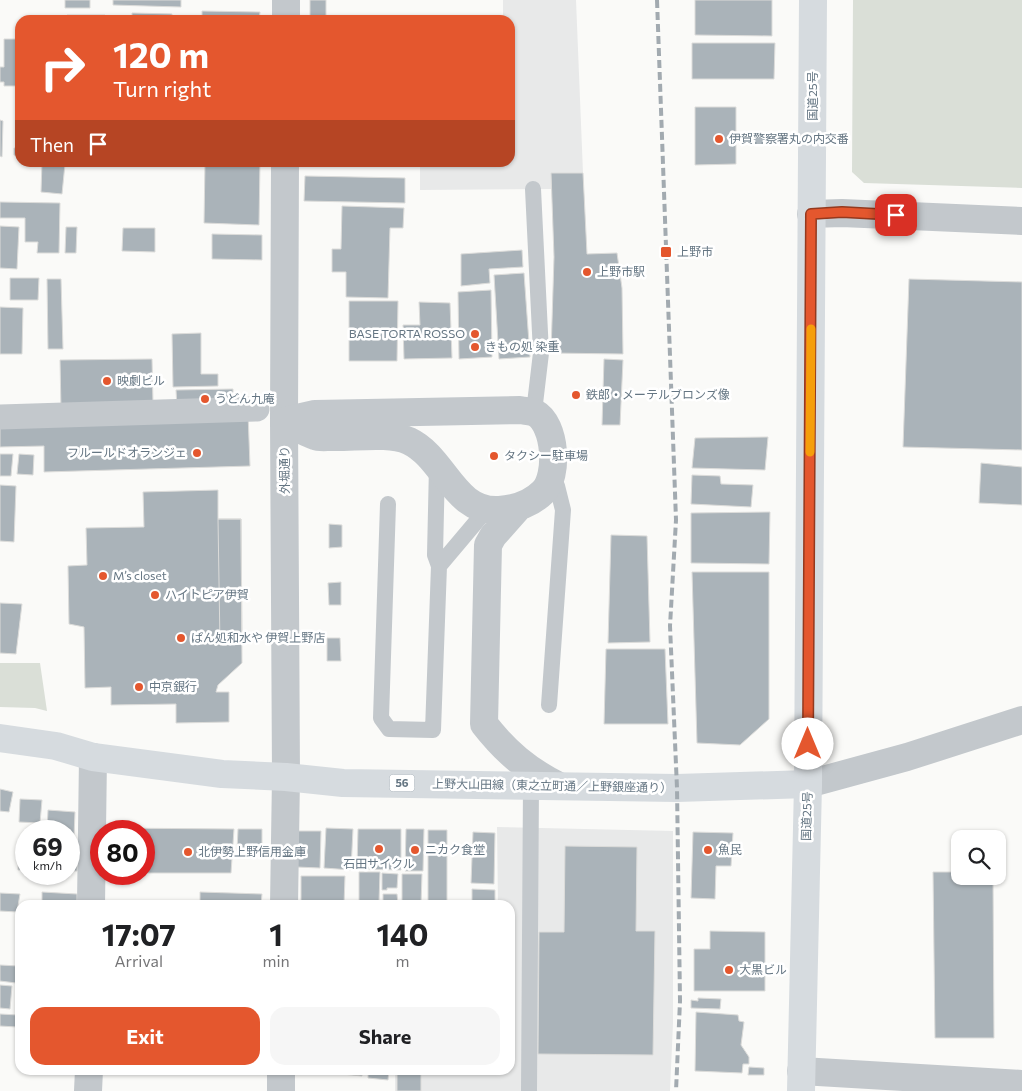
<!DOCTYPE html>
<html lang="en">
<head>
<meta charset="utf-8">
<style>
  :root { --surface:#fff; --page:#f6f6f6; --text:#202124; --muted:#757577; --accent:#e4572e }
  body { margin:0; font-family:Commissioner,"Noto Sans JP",sans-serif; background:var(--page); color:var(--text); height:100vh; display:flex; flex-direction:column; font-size:19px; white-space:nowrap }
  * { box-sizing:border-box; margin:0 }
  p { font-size:16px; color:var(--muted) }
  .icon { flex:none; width:28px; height:28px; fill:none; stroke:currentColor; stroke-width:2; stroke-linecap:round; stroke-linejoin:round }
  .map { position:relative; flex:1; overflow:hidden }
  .details { position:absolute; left:15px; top:900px; width:500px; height:175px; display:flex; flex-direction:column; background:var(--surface); border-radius:15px; box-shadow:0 1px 4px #0004 }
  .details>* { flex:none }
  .guide { position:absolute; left:15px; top:15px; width:500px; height:152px; border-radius:15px; box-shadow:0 1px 4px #0004; background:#e4572e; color:#fff; overflow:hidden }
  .fabs { position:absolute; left:951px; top:830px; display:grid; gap:10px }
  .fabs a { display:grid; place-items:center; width:55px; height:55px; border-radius:10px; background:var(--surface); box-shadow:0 1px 4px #0004; font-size:25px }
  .speed { position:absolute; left:15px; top:820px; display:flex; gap:10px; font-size:25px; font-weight:700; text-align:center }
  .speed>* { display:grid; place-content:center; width:65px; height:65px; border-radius:50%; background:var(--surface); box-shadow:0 1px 4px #0004; line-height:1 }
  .speed small { font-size:12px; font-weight:400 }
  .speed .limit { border:8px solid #d22; background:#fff; color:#111 }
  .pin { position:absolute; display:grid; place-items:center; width:42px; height:42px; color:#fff; margin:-21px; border-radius:10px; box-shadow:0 2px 8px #0006 }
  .me { position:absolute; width:55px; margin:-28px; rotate:0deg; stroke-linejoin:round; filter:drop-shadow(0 0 4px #0008) }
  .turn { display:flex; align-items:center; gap:18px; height:105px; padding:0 15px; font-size:22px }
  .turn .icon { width:65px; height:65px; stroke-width:2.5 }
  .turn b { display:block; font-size:35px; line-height:42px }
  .then { display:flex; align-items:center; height:48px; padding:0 15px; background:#0003; gap:10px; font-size:19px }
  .eta { display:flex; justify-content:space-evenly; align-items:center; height:85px; text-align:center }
  .eta b { font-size:30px; font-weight:700; line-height:35px }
  .button { display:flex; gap:10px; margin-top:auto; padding:10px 15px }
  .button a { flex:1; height:58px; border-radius:15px; background:var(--accent); color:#fff; font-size:20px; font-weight:700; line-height:58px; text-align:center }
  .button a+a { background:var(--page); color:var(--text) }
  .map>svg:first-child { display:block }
  .built { fill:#e8e9e9 }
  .green { fill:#dadfd7 }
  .building { fill:#aab3b9; stroke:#dcdcda }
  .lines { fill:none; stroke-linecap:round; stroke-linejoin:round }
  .service { stroke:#c3c8cc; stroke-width:16 }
  .pedestrian { stroke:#c3c8cc; stroke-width:25 }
  .minor { stroke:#c3c8cc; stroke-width:28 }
  .tertiary { stroke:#c3c8cc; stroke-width:28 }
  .primary { stroke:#d6dbdf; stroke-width:28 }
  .trunk { stroke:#d6dbdf; stroke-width:28 }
  .rail { stroke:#a2aab0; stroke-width:4; stroke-dasharray:8 4; stroke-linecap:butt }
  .route-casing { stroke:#94391e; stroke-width:12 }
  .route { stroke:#e4572e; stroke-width:9 }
  .slow { stroke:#f59e0b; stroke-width:9 }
  .poi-dot { fill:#e4572e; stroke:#fff; stroke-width:2 }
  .labels { text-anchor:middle; stroke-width:5; stroke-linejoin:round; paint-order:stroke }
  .shield { fill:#fff; stroke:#939fa8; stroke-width:1 }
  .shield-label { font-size:11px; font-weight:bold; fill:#657683 }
  .street-label { font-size:12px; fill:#657683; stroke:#fff }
  .poi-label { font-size:12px; fill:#657683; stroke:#fff; text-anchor:start }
</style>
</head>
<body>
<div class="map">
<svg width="1022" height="1091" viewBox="0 0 1022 1091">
  <rect width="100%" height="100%" fill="#fafaf8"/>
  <path class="built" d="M503 0H576L583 173H552V189L420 190V163L510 162V20H503Z
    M497 827 673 831V1023L670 1091H395V1070H510V905H498Z"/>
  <path class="green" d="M853 0H1022V188L864 183 852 172Z
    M0 663H40L47 711 35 708 0 707Z"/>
  <path class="building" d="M65 0H90V8H65Z
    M113 0H181V7L113 5Z
    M310 0H326V20H310Z
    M695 0H772V36L695 35Z
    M202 11 260 12 259 20H202Z
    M132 13 172 14V20H132Z
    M67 15H105V20H67Z
    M4 39H20V86H4V82H0V67H4Z
    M692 43H775L774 79H692Z
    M695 107H736V164L695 165Z
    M0 120 3 121 2 157 0 156Z
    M14 148H20V156L14 155Z
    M42 162 65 164 62 194 41 192Z
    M205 162H260L259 225 204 223Z
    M551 173H583L587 254 617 253 622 288 623 354 551 353 554 257Z
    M305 176 405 178V203L304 201Z
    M0 202 60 203 59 253H37L38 242H25V218H0Z
    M342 206 404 208 403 228H390L388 298 346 297V272H332V249H341Z
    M0 226 19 227 17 269 0 268Z
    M66 227H77L76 253H65Z
    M123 228H155V252L122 251Z
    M212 234 262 235V260L212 259Z
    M522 250 523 267 489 269 490 283 461 286V254Z
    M524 273 530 357 499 359 494 275Z
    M10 278H39L38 300H10Z
    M47 279H61L63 349H48Z
    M909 279 1022 282V450L903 447Z
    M491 290 492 357 459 359 458 292Z
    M349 301H398L397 361H349Z
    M419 302 450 303 452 358 404 359 403 325H420Z
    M0 307 23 308 22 354H0Z
    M201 333V374H218V386L173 387 172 334Z
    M152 359 153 403 61 409 60 360Z
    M604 359 623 360 620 425H602Z
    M233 389V407L177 408 176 390Z
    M248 413 250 466 44 472V446L0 447V421Z
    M768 437 765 470 692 468 695 438Z
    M0 454H13L11 476H0Z
    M19 454 34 455 33 475 17 474Z
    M981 463 1022 467V505L979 503Z
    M692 475 720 476 721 484 753 485 751 507 691 504Z
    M0 485 16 486 14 542 0 541Z
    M218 490V519H241L242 663 218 685 216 692H229V722L176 723V704L111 705V687L85 688 84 627 69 624 68 566 87 565 86 528 144 527 143 492Z
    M770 512 769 564 691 563V513Z
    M218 519H241L242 644 220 645Z
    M329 524 342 525V547L329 548Z
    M611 535 647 536 650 642 608 643Z
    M692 572H769V719L740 745 697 743Z
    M341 582V605H329L328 583Z
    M0 603 22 604 16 654 0 653Z
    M327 638H340L341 661H327Z
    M606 649H665L668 724H604Z
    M0 789 13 792 9 812 0 811Z
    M20 799 42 800 40 823 19 822Z
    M48 810 75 812 74 837 69 836V831H47Z
    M109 828 234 829 231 873H144V831H109Z
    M326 828 353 829 351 870 324 868Z
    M238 829H262V851H237Z
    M358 829H401V870L357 869Z
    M406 829H424L423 871H405Z
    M428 830H447V904H428Z
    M298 831H321L320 868 297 867Z
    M473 832 495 833 494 884 471 883Z
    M693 832 733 833 731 866H716L715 899 691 898Z
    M69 841 77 842V871H69Z
    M18 845 26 846V870H18Z
    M565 846 637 847 636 931H655L653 1055 538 1054 539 932H564Z
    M359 872H380L379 902H359Z
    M933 872H960V876H993L994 1038H935Z
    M382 873 398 874 397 888H387V890H382Z
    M402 874H422L421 905H402Z
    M301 876H345L344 905H301Z
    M472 889 495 890V905H472Z
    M42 892 77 894V905H42Z
    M200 892 262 894 261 905H200Z
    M0 893 20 894 17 912 0 911Z
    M383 894H397L398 904 383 905Z
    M710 931 765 932V991H694V949H710Z
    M0 965 18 966 16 983 0 981Z
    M0 985 12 986 10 1009 0 1008Z
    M698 998 721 999 720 1009 691 1008V1000L698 1001Z
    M696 1012 738 1015 739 1021 744 1022 741 1045 749 1057V1064H743L742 1073 695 1071Z
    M0 1014 18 1015 17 1027 0 1026Z
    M749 1067 764 1068V1075H748Z
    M302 1070H338V1073H302Z
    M343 1070H362V1076L342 1074Z
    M368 1070H389L388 1080 368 1078Z
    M397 1070H421V1091H397Z"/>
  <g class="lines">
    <path class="service" d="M533 189 541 353 534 412
      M437 466 435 555 439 566 487 509
      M388 504 381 718 389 729 433 730 439 566
      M549 705 563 510 557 486 551 475
      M529 1091 531 785"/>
    <path class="pedestrian" d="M0 417 257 409"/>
    <path class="minor" d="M286 20V0
      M811 214 842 213 1022 221
      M284 421 285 162
      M91 905 93 757
      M284 905 286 777
      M801 1071 1022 1084
      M88 1091 89 1070
      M281 1091V1070"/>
    <path class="tertiary" d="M520 410C524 411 531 411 535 413 556 424 559 476 543 492 531 504 515 509 499 510 454 513 445 458 409 441 389 432 353 438 330 437 326 437 320 438 315 436 305 433 294 426 284 421L315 414Z
      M284 421 286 777
      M517 509 493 536 488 545 484 724C506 752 527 770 559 786
      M808 784 907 757 1022 720"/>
    <path class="primary" d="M0 738 56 746 93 757 222 774 286 777 343 783 677 788 808 784"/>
    <path class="trunk" d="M801 1091 808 784 813 0"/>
    <path class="rail" d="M657 0 676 520 670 626 677 788 680 1001 676 1091"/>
  </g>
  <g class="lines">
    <g class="route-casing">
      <path id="route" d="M808 744 811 214 842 212 896 215"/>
    </g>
    <use href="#route" class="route"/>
    <path class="slow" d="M810 452 811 329"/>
  </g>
  <g class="poi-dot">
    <circle cx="719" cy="139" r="5"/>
    <rect x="660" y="246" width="12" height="12" rx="2.5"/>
    <circle cx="587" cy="272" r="5"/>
    <circle cx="475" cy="334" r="5"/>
    <circle cx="475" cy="347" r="5"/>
    <circle cx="107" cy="381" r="5"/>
    <circle cx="576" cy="395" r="5"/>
    <circle cx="205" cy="399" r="5"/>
    <circle cx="197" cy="453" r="5"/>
    <circle cx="494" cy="456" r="5"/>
    <circle cx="103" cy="576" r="5"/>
    <circle cx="155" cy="595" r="5"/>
    <circle cx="181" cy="638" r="5"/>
    <circle cx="139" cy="687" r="5"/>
    <circle cx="379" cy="849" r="5"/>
    <circle cx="415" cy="850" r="5"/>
    <circle cx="708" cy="850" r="5"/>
    <circle cx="188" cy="852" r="5"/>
    <circle cx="729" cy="970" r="5"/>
  </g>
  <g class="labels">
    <rect class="shield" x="389.5" y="774.5" width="25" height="17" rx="4"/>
    <g class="shield-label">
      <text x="402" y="787">56</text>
    </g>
    <g class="street-label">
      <text transform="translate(813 96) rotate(-90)" y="4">国道25号</text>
      <text transform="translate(285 470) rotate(-90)" y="4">外堀通り</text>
      <text transform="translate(552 786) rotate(1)" y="4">上野大山田線（東之立町通／上野銀座通り）</text>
      <text transform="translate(807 816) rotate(-88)" y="4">国道25号</text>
    </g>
    <g class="poi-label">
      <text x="729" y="143">伊賀警察署丸の内交番</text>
      <text x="677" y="256">上野市</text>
      <text x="597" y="276">上野市駅</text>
      <text x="465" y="338" text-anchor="end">BASE TORTA ROSSO</text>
      <text x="485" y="351">きもの処 染重</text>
      <text x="117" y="385">映劇ビル</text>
      <text x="586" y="399">鉄郎・メーテルブロンズ像</text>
      <text x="215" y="403">うどん九庵</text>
      <text x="187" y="457" text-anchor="end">フルールドオランジェ</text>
      <text x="504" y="460">タクシー駐車場</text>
      <text x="113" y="580">M’s closet</text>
      <text x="165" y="599">ハイトピア伊賀</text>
      <text x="191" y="642">ぱん処和水や 伊賀上野店</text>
      <text x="149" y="691">中京銀行</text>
      <text x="425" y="854">ニカク食堂</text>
      <text x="718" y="854">魚民</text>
      <text x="198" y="856">北伊勢上野信用金庫</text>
      <text x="379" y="868" text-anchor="middle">石田サイクル</text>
      <text x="739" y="974">大黒ビル</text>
    </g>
  </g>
</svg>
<div class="fabs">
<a><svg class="icon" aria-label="search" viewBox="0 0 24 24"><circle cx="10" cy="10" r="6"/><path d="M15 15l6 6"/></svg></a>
</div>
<div class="speed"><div>69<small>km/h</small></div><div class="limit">80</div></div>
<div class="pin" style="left:896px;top:215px;background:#d93025"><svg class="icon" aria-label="arrive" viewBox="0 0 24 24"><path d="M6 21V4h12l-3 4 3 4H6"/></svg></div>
<svg class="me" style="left:808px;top:744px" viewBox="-20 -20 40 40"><circle r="19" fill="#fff"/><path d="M0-13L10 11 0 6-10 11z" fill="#e4572e"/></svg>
<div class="guide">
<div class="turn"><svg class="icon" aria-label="right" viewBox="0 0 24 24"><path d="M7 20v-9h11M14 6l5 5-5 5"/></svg><div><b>120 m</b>Turn right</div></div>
<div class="then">Then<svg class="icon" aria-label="arrive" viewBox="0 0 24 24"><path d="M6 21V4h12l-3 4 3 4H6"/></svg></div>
</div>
<section class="details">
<div class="eta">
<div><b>17:07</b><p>Arrival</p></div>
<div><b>1</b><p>min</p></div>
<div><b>140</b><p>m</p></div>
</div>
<div class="button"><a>Exit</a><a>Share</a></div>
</section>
</div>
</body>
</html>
